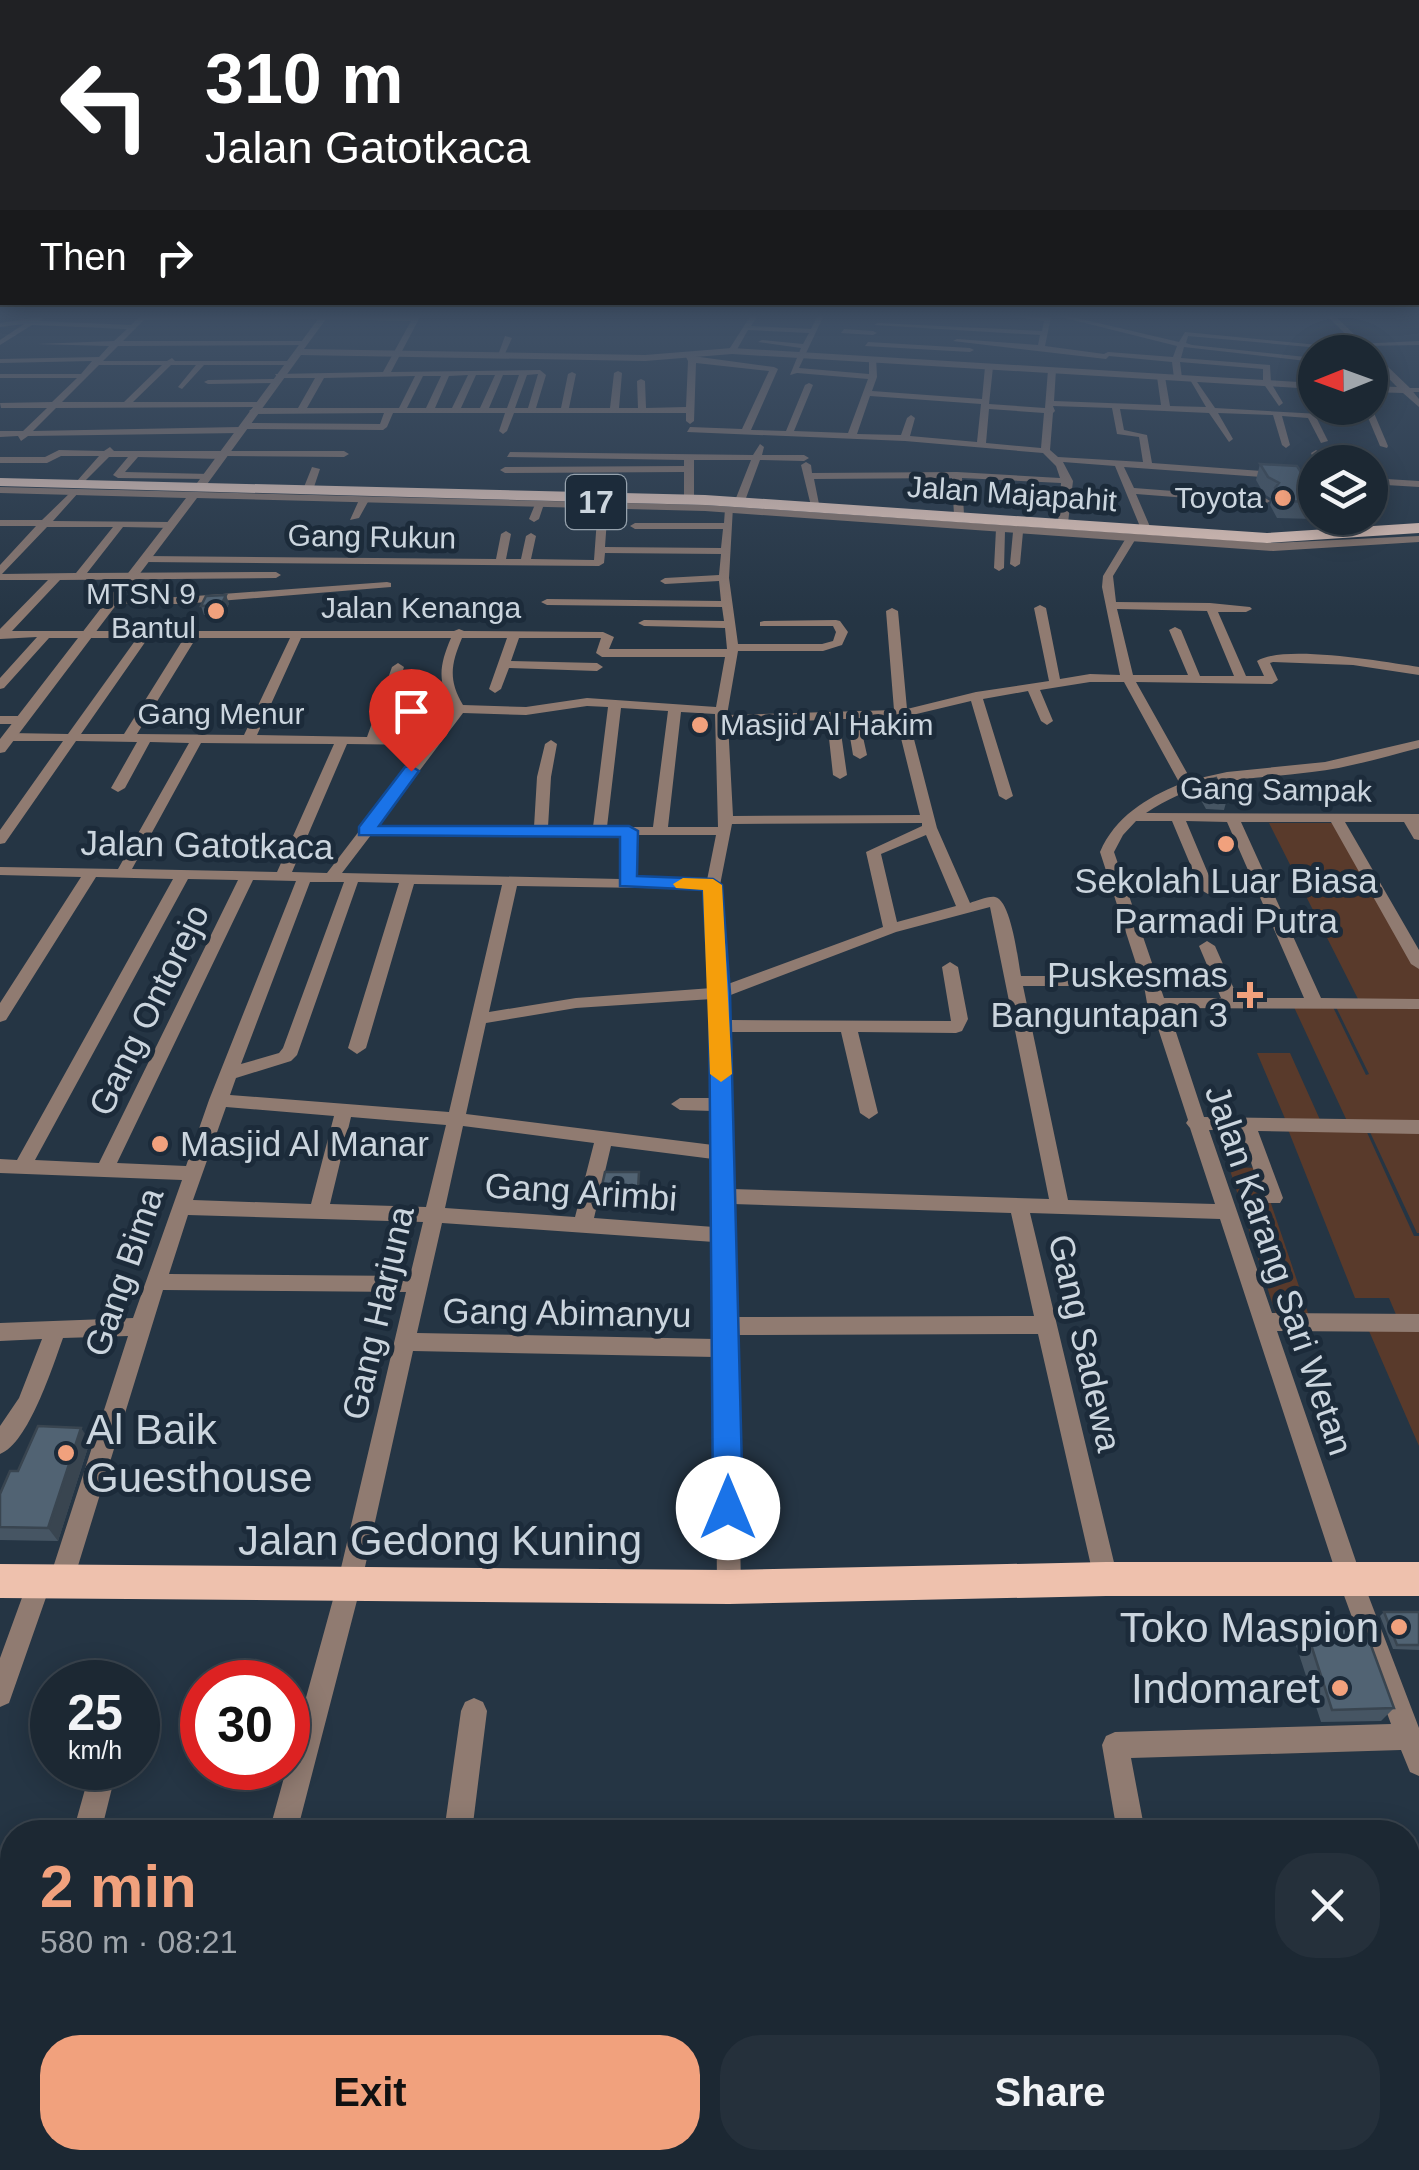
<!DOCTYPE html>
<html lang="en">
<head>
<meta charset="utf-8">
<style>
  :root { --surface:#1c2833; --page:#25303b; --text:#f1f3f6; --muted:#a0a6ac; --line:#3a444e; --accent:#f1a17d }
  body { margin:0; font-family:Helvetica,sans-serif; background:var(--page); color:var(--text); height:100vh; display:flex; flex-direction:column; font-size:38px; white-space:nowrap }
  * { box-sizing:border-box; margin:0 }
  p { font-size:32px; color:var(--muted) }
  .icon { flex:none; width:55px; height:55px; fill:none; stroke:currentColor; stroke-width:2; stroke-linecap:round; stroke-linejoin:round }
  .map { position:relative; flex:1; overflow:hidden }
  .sheet { position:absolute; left:0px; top:1820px; width:1420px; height:350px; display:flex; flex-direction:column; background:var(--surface); border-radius:40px 40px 0 0; box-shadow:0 5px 25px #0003,0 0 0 2px var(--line) }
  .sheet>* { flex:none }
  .top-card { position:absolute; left:0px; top:0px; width:1420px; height:305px; box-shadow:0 5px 25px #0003,0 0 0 2px var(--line); background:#202124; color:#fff; overflow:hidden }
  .needle { width:65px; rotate:269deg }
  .buttons { position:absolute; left:1298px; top:335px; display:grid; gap:20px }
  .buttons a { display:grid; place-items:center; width:90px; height:90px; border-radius:50%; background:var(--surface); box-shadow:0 5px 25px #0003,0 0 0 2px var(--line); font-size:50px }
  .speed { position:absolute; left:30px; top:1660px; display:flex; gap:20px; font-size:50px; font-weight:700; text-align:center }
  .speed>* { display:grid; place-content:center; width:130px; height:130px; border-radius:50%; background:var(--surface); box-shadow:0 5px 25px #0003,0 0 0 2px var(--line); line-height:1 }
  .speed small { font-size:25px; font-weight:400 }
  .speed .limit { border:15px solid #d22; background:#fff; color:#111 }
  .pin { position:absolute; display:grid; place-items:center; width:85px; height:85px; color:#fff; margin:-102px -42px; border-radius:50% 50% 50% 0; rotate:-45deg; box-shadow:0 0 10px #0007 }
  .pin .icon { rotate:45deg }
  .me { position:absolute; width:110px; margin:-55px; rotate:0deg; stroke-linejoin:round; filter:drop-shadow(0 0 8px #0008) }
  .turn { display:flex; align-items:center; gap:35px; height:210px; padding:0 40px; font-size:45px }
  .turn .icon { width:130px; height:130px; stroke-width:2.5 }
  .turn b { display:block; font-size:70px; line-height:85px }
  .then { display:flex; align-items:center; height:95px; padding:0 40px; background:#0003; gap:20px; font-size:38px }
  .round { display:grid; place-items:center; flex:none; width:105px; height:105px; border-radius:40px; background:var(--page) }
  .head { display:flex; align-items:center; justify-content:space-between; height:170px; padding:0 40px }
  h1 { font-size:60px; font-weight:600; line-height:75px; color:var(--accent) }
  .cta { display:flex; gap:20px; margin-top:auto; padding:20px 40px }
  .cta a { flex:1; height:115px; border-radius:40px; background:var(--accent); color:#111; font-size:40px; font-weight:600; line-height:115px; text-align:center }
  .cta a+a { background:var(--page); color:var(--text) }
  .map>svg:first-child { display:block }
  .green { fill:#593a2b }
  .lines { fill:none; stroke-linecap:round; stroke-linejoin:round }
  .minor { fill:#907b71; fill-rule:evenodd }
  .tertiary { fill:#907b71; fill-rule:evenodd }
  .primary { fill:#eec1ad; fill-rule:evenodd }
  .trunk { fill:#f4d3c4; fill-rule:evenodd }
  .wall { fill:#465563 }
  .shaded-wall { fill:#394550 }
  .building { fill:#516373; stroke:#394550; stroke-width:2.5 }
  .route { fill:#1a73e8; stroke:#114b97; stroke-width:2.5 }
  .slow { fill:#f59e0b }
  .poi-dot { fill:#f1a17d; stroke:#1c2b3a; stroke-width:4 }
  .labels { text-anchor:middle; stroke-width:10; stroke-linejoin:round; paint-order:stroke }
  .far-street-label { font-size:30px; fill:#cbd5de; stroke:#1c2b3a }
  .far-poi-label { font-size:30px; fill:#cbd5de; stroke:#1c2b3a; text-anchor:end }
  .shield { fill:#1c2b3a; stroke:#96a2ad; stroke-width:2.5 }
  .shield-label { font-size:32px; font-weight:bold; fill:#cbd5de }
  .street-label { font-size:35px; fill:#cbd5de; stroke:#1c2b3a }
  .poi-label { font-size:35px; fill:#cbd5de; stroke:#1c2b3a }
  .near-poi-label { font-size:42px; fill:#cbd5de; stroke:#1c2b3a; text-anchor:end }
  .near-street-label { font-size:42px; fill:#cbd5de; stroke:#1c2b3a }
</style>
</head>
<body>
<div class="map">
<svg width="1419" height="2170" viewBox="0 0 1419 2170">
  <rect width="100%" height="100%" fill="#253544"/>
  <path class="green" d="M1269 823H1337L1419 967V1002L1359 1001Z
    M1293 1005H1332L1366 1075 1369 1074 1336 1007 1419 1008V1122L1347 1121Z
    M1257 1053H1290L1321 1122 1286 1121Z
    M1287 1127 1365 1128 1414 1236H1419V1318L1397 1317 1389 1298H1355Z
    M1369 1130H1419V1233H1417Z
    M1229 1167 1259 1168 1309 1316 1276 1315Z
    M1369 1331H1419V1446Z"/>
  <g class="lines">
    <path class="minor" d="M141 315H421L391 372 540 370 546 375 536 408H561L568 374 572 372 576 374 569 408H610L614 373 618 371 622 373 619 408H638L637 381 641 379 645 381 646 408 686 407 688 361 685 355 774 367 778 369 751 430 786 431 805 385 809 383 813 385 794 431 848 433 868 379 797 373 790 375 801 348 758 342 762 340 803 344 809 333 748 330 735 353 728 351 751 315H758L751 326 811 329 818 315H824L799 368 869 374V359L876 357 877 377 872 391 982 399 985 367 989 365 993 367 989 404 1045 408 1048 370 1052 368 1056 370 1054 401 1161 405 1157 377 1161 375 1165 377 1170 406 1206 407 1189 378 1193 376 1215 408 1320 414 1318 408H1326L1329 419H1317L1328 441 1321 443 1308 418 1282 416 1290 445 1286 448 1282 445 1273 415 1218 413 1233 439 1229 442 1209 413 1120 409 1124 430 1147 435 1152 463 1315 475V481L1124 467 1134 488 1265 498 1270 501 1265 504 1136 494 1151 529 1146 532 1141 529 1115 466 1063 462 1073 481 1068 523 1063 526 1058 523 1061 483 962 478 964 515 959 518 954 515 952 478 814 479 819 504 811 506 801 465 806 462 811 465 812 473 957 472 1060 478 1056 466 1043 453 905 441 687 432 690 427 742 429 769 371 696 363 694 421 690 424 686 421V413H514L507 431 503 434 499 431 505 413H393L387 427 383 430 243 429 240 433 28 436 21 441 18 436 0 437V431H23L47 408H1L0 403 52 402 77 378H0V374H81L92 361 0 363V359L99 357 109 346 37 344 114 341 127 329 32 325 0 345V340L24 324 0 327V323L39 317 43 319 39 321 131 325ZM319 319 411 321 383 372 275 374 278 378H315L298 408H253L249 411 253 414 384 413 380 424 242 423 239 427 33 431 56 408 260 407 257 402H133L171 365H196L178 387 182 389 204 365H287L291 363 287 361H175L172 358 167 361H103L118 346 304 345 308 343 304 341H123L144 320ZM99 365H162L124 402H62ZM538 374 528 408H515L527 375ZM468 375 452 408H435L449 376ZM476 375H495L480 408H461ZM503 375H519L507 408H489ZM415 376 399 408H307L324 378ZM423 376H441L426 408H407ZM870 396 981 404 977 442 910 436 915 418 911 415 907 418 901 435 857 434ZM1053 406 1112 408 1117 434 1139 437 1143 462 1058 457 1050 450 1053 413 1055 411ZM989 409 1044 413 1041 448 986 443Z
      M1001 315 1051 317 1045 346 1104 354 1108 352 1173 357 1177 346 1053 315H1064L1179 342 1185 332 1369 350 1365 352 1188 336 1186 343 1192 345 1315 358V362L1184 347 1181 358 1270 365 1271 383 1283 403 1279 406 1263 383V369L1180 362 1182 378 1178 380 1174 378 1172 362 1109 356 1106 359 953 341 957 339 1038 345 1040 335 874 325 878 323 1042 331 1044 321Z
      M844 329 873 331 877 333 873 335 841 333Z
      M505 336 512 338 503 358H497Z
      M1419 341V345L1360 346 1356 344Z
      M868 342 970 348 974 350 970 352 865 346Z
      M274 379 277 383 208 384 204 382 208 380Z
      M1407 388H1419V392H1404Z
      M1371 406 1388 446 1387 448 1380 446 1364 408Z
      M760 444 764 447 762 455H804L809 458 804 461 760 460 746 498 741 501 736 498 751 460H694V496L689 499 684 496V472L505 473 500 470 505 467 684 466V460L507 457 510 452 753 455Z
      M110 447 114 451H344L349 454 344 457 226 456 222 459 138 457 125 472 210 474V478L207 479 118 478 113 475 128 457H109L82 484 77 481 99 456H61L47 463H0V457H45L59 450 104 451Z
      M1344 449 1347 450 1353 462H1345L1339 452Z
      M1316 450 1321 453 1324 462H1315L1311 453Z
      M1367 457 1372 460V464L1364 462 1362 460Z
      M312 467 320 469 314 487 309 490 304 487Z
      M1370 478 1419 481V487L1370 484Z
      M74 489 79 492 53 521 171 522 176 525 171 528 123 527 87 573 276 572 281 575 276 578 60 580 12 631H454L459 629 464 631 603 632 614 637 609 649H727L725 628 644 626 638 623 644 620 724 621 722 607 547 605 541 602 547 599 721 601 719 581 665 584 660 581 665 578 719 575 721 554 605 553 604 563 599 566 145 562 140 559 145 556 496 559 501 534 506 531 511 534 506 559H521L526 536 531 533 536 536 531 559 594 560 598 505 603 502 608 505 605 547 721 548 723 529H635L630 526 635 523H724L725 509 733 507 729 578 738 644H822L833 641 836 632 833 626H760V622L764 621 836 620 840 621 848 632 842 645 823 651H738L727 715 894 710 886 611 892 608 898 611 907 709 976 692 1049 681 1034 608 1040 605 1046 608 1060 679 1090 674 1120 675 1102 587 1103 576 1126 538 1130 537 1135 540 1113 576 1116 602 1210 603 1250 607 1252 609 1246 612H1218L1246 676H1264L1257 661C1284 644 1384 662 1419 667V675L1353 665 1273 662 1270 663 1278 680 1272 684 1136 682 1191 780 1227 772 1325 762 1419 740V748C1384 757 1348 768 1312 772 1250 780 1200 776 1146 813L1419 814V840L1414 839 1404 822H1345L1419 950V969L1411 964 1331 822H1241L1321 998 1419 999V1009L1168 1008 1204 1117 1419 1120V1134L1258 1131 1283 1198 1280 1203H1266L1263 1198 1240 1130H1209L1272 1313 1419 1314V1332L1277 1331 1362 1579 1419 1728V1776L1410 1772 1401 1750 1131 1758 1145 1832H1117L1102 1745 1106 1736 1115 1732 1391 1724 1338 1579 1220 1219 1030 1213 1118 1579 1115 1587 1106 1591 1097 1587 1094 1579 1038 1334 736 1335 741 1587 738 1595 729 1599 720 1595 717 1587 715 1357 413 1351 361 1585 297 1832H269L337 1585 406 1292 163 1290 73 1582 70 1590 61 1594 52 1590 50 1586 9 1703 0 1707V1658L31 1573 40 1569 49 1573 50 1577 128 1336 63 1338C53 1366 28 1444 0 1454V1426L19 1398 42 1339 0 1341V1323L133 1318 182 1180 0 1173V1159L17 1160 173 879 96 877 6 1020 0 1022V1003L81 877 0 875V867L118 869 189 743 150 742 125 788 118 792 111 788 137 742 76 741 5 843 0 844V830L63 741H9L3 737 9 733 68 734 137 638H49L4 688 0 689V678L37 637 0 639V629L48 580H0V565L36 526H0V520H42ZM47 527H113L76 573 2 574ZM1117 609 1207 611 1234 676H1200L1181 630 1175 627 1169 630 1188 675H1133ZM148 638H184L124 734H81ZM196 638H290L244 735 137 734ZM301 638H451C439 666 437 682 453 709L431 737H380L404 667 398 663 392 667 367 737 257 735ZM462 638H507L489 689 495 693 501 689 509 668 597 671 603 667 597 663 511 661 519 638H601L596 653 602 657H725L716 707 587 698 526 707 463 705C448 680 451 664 462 638ZM1090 682H1124L1180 784C1146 798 1115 817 1100 852L1140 976H1021C1018 960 1011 900 995 897 988 896 976 901 970 903L937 828 908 716 971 701 999 796 1006 800 1013 796 983 699 1028 691 1041 721 1047 725 1053 721 1040 690ZM587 706 608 707 593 827H548L551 777 557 744 551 740 545 744 537 777 534 827H377L463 713 526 715ZM621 708 668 711 653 827H607ZM681 712 715 714 718 827H668ZM896 718 920 815 733 816 728 723 827 720 833 775 840 779 847 775 839 719H847L853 755 860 759 867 755 859 719ZM201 743 334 744 277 872 132 869ZM347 744 425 745 327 873 292 872ZM1136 821H1172L1201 890 1208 894 1215 890 1186 821 1227 822 1304 998H1238L1215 946 1207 941 1199 946 1221 998H1164L1114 852 1123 835ZM922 823V826L866 852 883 927 728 984 720 885 732 824ZM371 835H622L620 879 342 873ZM636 835H716L707 880 634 879ZM926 835 956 906 897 922 881 854ZM188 879 238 880 99 1163 35 1160ZM253 880 296 881 209 1100 186 1166 117 1163ZM310 882H344L283 1048 279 1053 241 1064ZM358 882 399 883 348 1048 357 1054 366 1048 414 884 502 885 449 1112 230 1095 236 1078 291 1061 297 1055ZM517 886 706 889 712 988 576 998 489 1012ZM990 907 1049 1199 732 1189 729 1032H841L860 1113 869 1119 878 1113 858 1032 956 1033 962 1031 968 1019 958 967 950 962 942 967 951 1021 729 1020 728 996 896 932ZM1023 986H1144L1147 1003 1151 1007 1188 1120 1186 1123 1190 1128 1215 1204 1068 1200ZM712 999 713 1098H680L671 1104 680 1110 713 1111V1145L466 1114 486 1023 576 1008ZM226 1107 334 1116 311 1204 193 1200ZM351 1117 446 1125 426 1207 330 1204ZM463 1126 594 1143 575 1217 445 1208ZM611 1146 713 1159 714 1227 594 1218ZM733 1204 1011 1213 1034 1316 735 1317ZM188 1215 423 1222 410 1276 169 1274ZM442 1223 714 1242 715 1339 417 1333Z
      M364 497 369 500 359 518 350 520 359 500Z
      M536 502 544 504 539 519 534 522 529 519Z
      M996 529 1005 531 1004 568 999 571 994 568Z
      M1018 529 1023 532 1020 564 1015 567 1010 564 1013 532Z
      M387 582 391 583V587L182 604H113L107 601 113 598 182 597Z
      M0 716H22L28 720 22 724H0Z
      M474 1698 483 1702 487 1711 472 1832H444L461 1711 465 1702Z
      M91 1768H117L101 1832H73Z
      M0 1915H12V1943H0Z
      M1408 1916H1419V1944H1408Z
      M155 2158H187L183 2170H151Z
      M717 2158H749L748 2170H716Z
      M995 2158H1027L1029 2170H997Z
      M1333 2158H1365L1369 2170H1337Z"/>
    <path class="tertiary" d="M321 315H329L304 349 645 355 732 348 1315 383V389L732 354 645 361 301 355 205 487H197V483Z
      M1326 315H1334L1410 388 1419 399V407L1403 393 1370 392V386L1397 387 1370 359V352H1364Z
      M0 487 705 505 1273 543 1419 536V542L1273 551 705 511 197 498 5 752 0 753V739L186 498 0 493Z"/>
    <path class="primary" d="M1106 1562H1419V1596H1106L729 1604 0 1598V1564L729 1570Z"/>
    <path class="trunk" d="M0 478 705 495 1267 533 1419 523V533L1267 543 705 505 0 486Z"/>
  </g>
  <path class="wall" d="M1260 464 1315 494 1314 519 1277 518 1270 505 1272 499 1264 494 1256 480Z
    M226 595 229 604 223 614 204 615 201 606Z
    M1200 783 1227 799 1224 810 1206 809 1197 793Z
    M639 1172V1201H602L601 1190Z
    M90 1441 58 1541 0 1540V1494L18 1471Z
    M1384 1612H1419V1650L1393 1649 1380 1616Z
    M1306 1629 1394 1708 1381 1721 1321 1722 1295 1642Z"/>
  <path class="shaded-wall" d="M226 595 229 604 223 614 221 605Z
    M81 1428 90 1441 58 1541 48 1528Z"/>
  <path class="building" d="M1260 464 1297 466 1315 494V502L1282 501 1275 488 1279 483 1268 477Z
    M226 595 221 605 201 606 206 596Z
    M1216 778 1227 799H1209L1200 783Z
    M605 1172H639L638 1190H601Z
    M38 1426 81 1428 48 1528 0 1527V1494L10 1471H18Z
    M1384 1612H1419V1645H1397Z
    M1306 1629H1365L1394 1708 1332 1710Z"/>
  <linearGradient id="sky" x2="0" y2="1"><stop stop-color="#141d25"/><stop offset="0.51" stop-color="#405167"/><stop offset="1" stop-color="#405167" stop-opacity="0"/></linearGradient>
  <rect width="1419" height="618" fill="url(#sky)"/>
  <path class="route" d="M411 766 419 771 379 826H629L638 831 637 876 713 879 722 885 730 993 743 1508 739 1517 728 1522 717 1517 713 1508 709 993 703 890 620 886V837L359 835V827L405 767Z"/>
  <path class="slow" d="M683 878 713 879 722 885 732 1074 721 1082 710 1074 703 890 676 888 673 884Z"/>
  <g class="poi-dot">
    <circle cx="1283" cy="498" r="10"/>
    <circle cx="216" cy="611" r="10"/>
    <circle cx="700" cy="725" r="10"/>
    <circle cx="1226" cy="844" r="10"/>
    <path d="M1245 980h10v10h10v10h-10v10h-10v-10h-10v-10h10z"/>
    <circle cx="160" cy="1144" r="10"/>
    <circle cx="66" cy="1453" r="10"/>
    <circle cx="1399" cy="1627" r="10"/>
    <circle cx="1340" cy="1688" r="10"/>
  </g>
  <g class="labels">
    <g class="far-street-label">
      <text transform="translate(1012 494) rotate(4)" y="10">Jalan Majapahit</text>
      <text transform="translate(372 537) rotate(1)" y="10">Gang Rukun</text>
      <text x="421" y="618">Jalan Kenanga</text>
      <text x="221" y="724">Gang Menur</text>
      <text transform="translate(1276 790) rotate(1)" y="10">Gang Sampak</text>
    </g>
    <g class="far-poi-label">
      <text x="1263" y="508">Toyota</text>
      <text x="196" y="604">MTSN 9<tspan x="196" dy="34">Bantul</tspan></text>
      <text x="720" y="735" text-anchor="start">Masjid Al Hakim</text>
    </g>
    <rect class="shield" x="566" y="475" width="60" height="54" rx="8"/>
    <g class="shield-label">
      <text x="596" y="513">17</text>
    </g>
    <g class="street-label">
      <text transform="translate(207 845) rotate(1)" y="12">Jalan Gatotkaca</text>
      <text transform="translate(149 1010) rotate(-64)" y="12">Gang Ontorejo</text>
      <text transform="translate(581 1192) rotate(4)" y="12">Gang Arimbi</text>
      <text transform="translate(1279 1270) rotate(71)" y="12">Jalan Karang Sari Wetan</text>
      <text transform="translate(124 1272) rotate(-71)" y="12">Gang Bima</text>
      <text transform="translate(378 1313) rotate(-77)" y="12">Gang Harjuna</text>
      <text transform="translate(567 1313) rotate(1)" y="12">Gang Abimanyu</text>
      <text transform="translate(1085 1343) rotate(77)" y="12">Gang Sadewa</text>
    </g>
    <g class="poi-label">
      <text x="1226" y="893">Sekolah Luar Biasa<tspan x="1226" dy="40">Parmadi Putra</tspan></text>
      <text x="1228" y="987" text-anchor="end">Puskesmas<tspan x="1228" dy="40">Banguntapan 3</tspan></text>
      <text x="180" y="1156" text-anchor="start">Masjid Al Manar</text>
    </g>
    <g class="near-poi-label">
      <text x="86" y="1444" text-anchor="start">Al Baik<tspan x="86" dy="48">Guesthouse</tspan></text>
      <text x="1379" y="1642">Toko Maspion</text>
      <text x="1320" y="1703">Indomaret</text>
    </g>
    <g class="near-street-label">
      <text x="440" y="1555">Jalan Gedong Kuning</text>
    </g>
  </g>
</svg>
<div class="buttons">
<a><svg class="needle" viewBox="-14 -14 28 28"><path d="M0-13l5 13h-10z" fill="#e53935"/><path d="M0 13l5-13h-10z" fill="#a0a6ac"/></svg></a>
<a><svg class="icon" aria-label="layers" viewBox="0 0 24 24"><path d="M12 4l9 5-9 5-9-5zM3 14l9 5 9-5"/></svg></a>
</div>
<div class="speed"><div>25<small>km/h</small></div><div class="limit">30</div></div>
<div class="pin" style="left:411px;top:771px;background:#d93025"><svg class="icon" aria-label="arrive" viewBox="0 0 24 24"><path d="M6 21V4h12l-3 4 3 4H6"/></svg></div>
<svg class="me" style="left:728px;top:1508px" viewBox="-20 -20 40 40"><circle r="19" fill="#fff"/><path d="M0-13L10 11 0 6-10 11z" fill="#1a73e8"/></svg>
<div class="top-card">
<div class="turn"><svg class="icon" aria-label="left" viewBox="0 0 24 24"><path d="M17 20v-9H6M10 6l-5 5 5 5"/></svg><div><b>310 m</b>Jalan Gatotkaca</div></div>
<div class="then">Then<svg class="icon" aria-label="right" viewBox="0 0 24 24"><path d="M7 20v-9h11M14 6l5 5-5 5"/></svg></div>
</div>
<section class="sheet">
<div class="head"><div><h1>2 min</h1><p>580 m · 08:21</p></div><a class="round"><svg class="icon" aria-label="close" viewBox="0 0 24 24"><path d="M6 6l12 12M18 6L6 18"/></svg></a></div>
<div class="cta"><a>Exit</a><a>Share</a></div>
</section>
</div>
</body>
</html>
